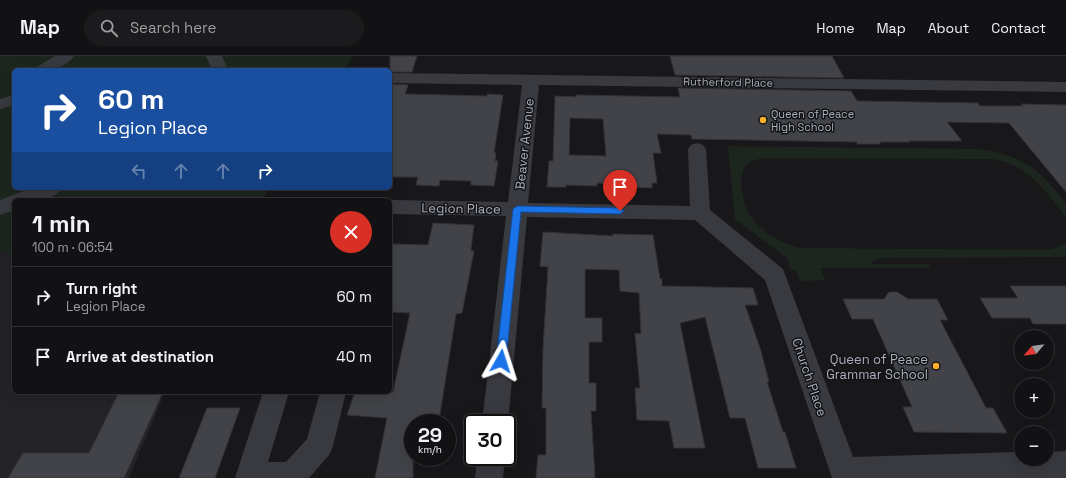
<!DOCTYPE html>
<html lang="en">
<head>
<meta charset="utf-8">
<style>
  :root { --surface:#121214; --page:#1b1b1d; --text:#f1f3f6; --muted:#9c9ea0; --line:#313234 }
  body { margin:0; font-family:"Space Grotesk",sans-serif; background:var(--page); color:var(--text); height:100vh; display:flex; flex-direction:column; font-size:15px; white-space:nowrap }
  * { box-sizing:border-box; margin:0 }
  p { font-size:13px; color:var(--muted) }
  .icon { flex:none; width:22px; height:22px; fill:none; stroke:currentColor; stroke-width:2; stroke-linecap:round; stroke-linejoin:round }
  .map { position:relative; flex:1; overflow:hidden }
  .drawer { position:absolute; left:12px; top:142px; width:380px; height:196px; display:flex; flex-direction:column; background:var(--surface); border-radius:6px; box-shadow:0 4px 16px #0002,0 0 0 1px var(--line) }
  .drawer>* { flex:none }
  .top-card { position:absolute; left:12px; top:12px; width:380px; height:122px; border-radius:6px; box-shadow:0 4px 16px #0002,0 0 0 1px var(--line); background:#1a4fa0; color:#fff; overflow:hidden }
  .needle { width:26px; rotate:241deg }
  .controls { position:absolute; left:1014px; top:274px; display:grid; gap:8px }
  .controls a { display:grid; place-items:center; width:40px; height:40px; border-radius:50%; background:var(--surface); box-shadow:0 4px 16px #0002,0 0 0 1px var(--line); font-size:20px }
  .speed { position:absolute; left:404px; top:358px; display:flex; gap:8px; font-size:20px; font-weight:700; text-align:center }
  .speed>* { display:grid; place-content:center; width:52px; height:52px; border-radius:50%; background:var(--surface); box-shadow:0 4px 16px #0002,0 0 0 1px var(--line); line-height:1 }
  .speed small { font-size:10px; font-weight:400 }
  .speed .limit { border:2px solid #111; border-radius:6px; background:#fff; color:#111 }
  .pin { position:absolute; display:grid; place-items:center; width:34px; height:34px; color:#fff; margin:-41px -17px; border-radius:50% 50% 50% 0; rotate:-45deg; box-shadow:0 0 4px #0007 }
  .pin .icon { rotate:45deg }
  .me { position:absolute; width:44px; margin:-22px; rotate:6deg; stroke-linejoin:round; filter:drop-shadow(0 0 3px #0008) }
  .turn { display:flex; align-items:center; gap:14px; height:84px; padding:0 20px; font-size:18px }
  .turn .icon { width:52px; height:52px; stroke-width:2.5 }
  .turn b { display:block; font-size:28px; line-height:34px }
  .lanes { display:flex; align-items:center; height:38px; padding:0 20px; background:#0003; justify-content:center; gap:20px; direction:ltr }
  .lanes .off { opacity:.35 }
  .round { display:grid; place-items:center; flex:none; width:42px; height:42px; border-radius:21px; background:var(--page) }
  .summary { display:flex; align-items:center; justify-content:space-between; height:68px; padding:0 20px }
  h1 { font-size:24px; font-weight:800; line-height:30px }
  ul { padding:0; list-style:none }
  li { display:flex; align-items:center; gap:12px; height:60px; padding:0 20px; border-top:1px solid var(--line) }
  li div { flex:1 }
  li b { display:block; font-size:15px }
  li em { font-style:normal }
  header { display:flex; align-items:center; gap:24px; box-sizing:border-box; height:56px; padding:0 20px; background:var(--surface); border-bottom:1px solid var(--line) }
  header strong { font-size:19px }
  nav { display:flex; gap:22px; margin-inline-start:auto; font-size:14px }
  .search { width:280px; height:36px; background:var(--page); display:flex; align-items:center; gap:10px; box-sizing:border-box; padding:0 14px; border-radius:22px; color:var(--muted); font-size:15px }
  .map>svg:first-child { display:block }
  .built { fill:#242428 }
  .green { fill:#1d261e }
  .building { fill:#424348; stroke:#323237; fill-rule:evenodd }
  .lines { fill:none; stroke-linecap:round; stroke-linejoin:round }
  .minor { fill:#393a40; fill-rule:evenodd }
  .route { fill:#1a73e8; stroke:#114b97 }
  .poi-dot { fill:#ffb12c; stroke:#131316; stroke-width:1.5 }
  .labels { text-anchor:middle; stroke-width:3; stroke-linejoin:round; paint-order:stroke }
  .far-street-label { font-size:11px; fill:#a9afbc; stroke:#131316 }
  .far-poi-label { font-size:11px; fill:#a9afbc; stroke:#131316; text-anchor:start }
  .street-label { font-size:13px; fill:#a9afbc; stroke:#131316 }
  .poi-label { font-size:13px; fill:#a9afbc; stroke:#131316; text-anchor:end }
</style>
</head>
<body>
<header>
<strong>Map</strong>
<div class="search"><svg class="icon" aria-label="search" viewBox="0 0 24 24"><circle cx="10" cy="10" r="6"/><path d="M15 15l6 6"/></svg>Search here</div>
<nav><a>Home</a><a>Map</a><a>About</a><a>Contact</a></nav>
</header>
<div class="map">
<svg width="1066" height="422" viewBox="0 0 1066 422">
  <rect width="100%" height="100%" fill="#18181b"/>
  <path class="built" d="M14 197V336H165L129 422H0V198Z"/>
  <path class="green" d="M0 0H353L344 14H14V132H270L262 144H14V197L0 198Z
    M728 90 975 93C998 95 1024 102 1041 119 1050 127 1058 138 1066 147V162C1047 135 1025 106 990 103L764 102C757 103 750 105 745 111 736 123 745 156 755 166 767 179 782 188 800 192L1041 194 1053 193 1066 187V201L881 202 874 205 872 208H928L931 212H820L825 224 800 225 796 214H791L787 202 735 163Z"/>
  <path class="building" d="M390 0H417L412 16H390Z
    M670 0H832L844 22 675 19Z
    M390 28 408 29 405 38 487 40V38L503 39 494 97H496L495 105H498L494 130 471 129V125L440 124 439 130 416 129 418 121H390Z
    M678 32 851 35 857 45 978 47 980 50H1023L1021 48 1066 49V136L1009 67 947 66 962 85H909L910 86H879L881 88H857V86L692 83 691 79 657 78 661 97H653L657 127H652V132L633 131V128L597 127V130L566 129V131H547L549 105H553L555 40 576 41V39L680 41ZM570 62 603 63 606 100 569 99Z
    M433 167 474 169 471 193V195H474L462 257 456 258 439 364 413 363V422H375L387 362 347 359 355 336H393L410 257 390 256V197L392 188 428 189Z
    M543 176 613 180V178L653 179 660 223H662V230L753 232 758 249H745L761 295 769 326H767L783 376H785L796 412H758L745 362H730L705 261 680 267 705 392H674L669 365 637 364 635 332H640L635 277 641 278 639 237 620 235 619 214 585 213V262H602V286H589V327H596V355H591L595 422H536L538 399H546V352H542L543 293 548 211 540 210Z
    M1010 230H1066V268H1033L1030 262H992L980 242H1018Z
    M889 236H897L908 243H937L948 264H940L986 352H993L1007 377 914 376 903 351H912L873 263H852L843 243H884Z
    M119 336H163L124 422H8L23 397H89Z
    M207 352H240L215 422H179Z"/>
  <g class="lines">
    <path class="minor" d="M55 0H74C65 13 49 14 35 14L37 11Z
      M206 0H222L228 14H212Z
      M390 17 1066 26V36L539 29 528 147 690 150 688 93 691 89 697 87 703 89 706 93 710 154 783 213 853 401 1021 396V403H1047V396L1066 395V422H832L765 224 695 164 527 161 508 367 507 370V367H482L506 160 390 158V144L508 146 522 29 390 27Z
      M14 39V49L0 53V43Z
      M32 132H62C53 147 29 144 14 144V154L0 159V144Z
      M263 336H289L268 406H286L307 383 320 336H346L333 390 329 399 309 422H235Z
      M477 401H505L503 422H475Z"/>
  </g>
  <path class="route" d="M517 150 620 152 624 155 620 158 521 156 506 305 505 308 501 310 498 308 496 305 513 153Z"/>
  <g class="poi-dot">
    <circle cx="763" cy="64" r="4"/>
    <circle cx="936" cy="310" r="4"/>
  </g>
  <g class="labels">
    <g class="far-street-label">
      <text transform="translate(728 26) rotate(1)" y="4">Rutherford Place</text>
    </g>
    <g class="far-poi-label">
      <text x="771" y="62">Queen of Peace<tspan x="771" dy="13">High School</tspan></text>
    </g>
    <g class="street-label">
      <text transform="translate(524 88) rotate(-84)" y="5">Beaver Avenue</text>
      <text transform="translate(461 152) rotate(1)" y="5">Legion Place</text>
      <text transform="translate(810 321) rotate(71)" y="5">Church Place</text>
    </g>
    <g class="poi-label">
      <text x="928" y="308">Queen of Peace<tspan x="928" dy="15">Grammar School</tspan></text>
    </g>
  </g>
</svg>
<div class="controls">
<a><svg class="needle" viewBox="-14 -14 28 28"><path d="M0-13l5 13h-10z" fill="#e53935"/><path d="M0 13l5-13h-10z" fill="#9c9ea0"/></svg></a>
<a>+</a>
<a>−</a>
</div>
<div class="speed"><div>29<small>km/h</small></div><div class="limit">30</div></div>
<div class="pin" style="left:620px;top:155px;background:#d93025"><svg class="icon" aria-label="arrive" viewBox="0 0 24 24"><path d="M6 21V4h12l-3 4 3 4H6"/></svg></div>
<svg class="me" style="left:501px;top:305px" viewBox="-20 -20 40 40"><path d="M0-17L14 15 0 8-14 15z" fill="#1a73e8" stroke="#fff" stroke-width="4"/></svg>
<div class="top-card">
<div class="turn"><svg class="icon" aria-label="right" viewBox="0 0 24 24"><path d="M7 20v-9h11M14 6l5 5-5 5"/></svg><div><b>60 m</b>Legion Place</div></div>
<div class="lanes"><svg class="icon off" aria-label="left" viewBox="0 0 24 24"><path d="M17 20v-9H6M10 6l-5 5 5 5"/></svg><svg class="icon off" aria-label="ahead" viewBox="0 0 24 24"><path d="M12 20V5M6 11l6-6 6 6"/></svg><svg class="icon off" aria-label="ahead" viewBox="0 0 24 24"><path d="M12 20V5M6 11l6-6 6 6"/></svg><svg class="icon" aria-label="right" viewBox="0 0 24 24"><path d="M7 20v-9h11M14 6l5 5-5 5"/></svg></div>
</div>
<section class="drawer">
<div class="summary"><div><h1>1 min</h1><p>100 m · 06:54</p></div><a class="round" style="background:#d93025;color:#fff"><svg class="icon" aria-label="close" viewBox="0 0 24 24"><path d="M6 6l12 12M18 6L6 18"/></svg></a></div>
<ul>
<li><svg class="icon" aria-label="right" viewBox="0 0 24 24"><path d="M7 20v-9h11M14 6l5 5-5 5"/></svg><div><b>Turn right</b><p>Legion Place</p></div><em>60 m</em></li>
<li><svg class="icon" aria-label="arrive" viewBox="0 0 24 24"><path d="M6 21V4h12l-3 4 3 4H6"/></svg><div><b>Arrive at destination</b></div><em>40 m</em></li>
</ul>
</section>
</div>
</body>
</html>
